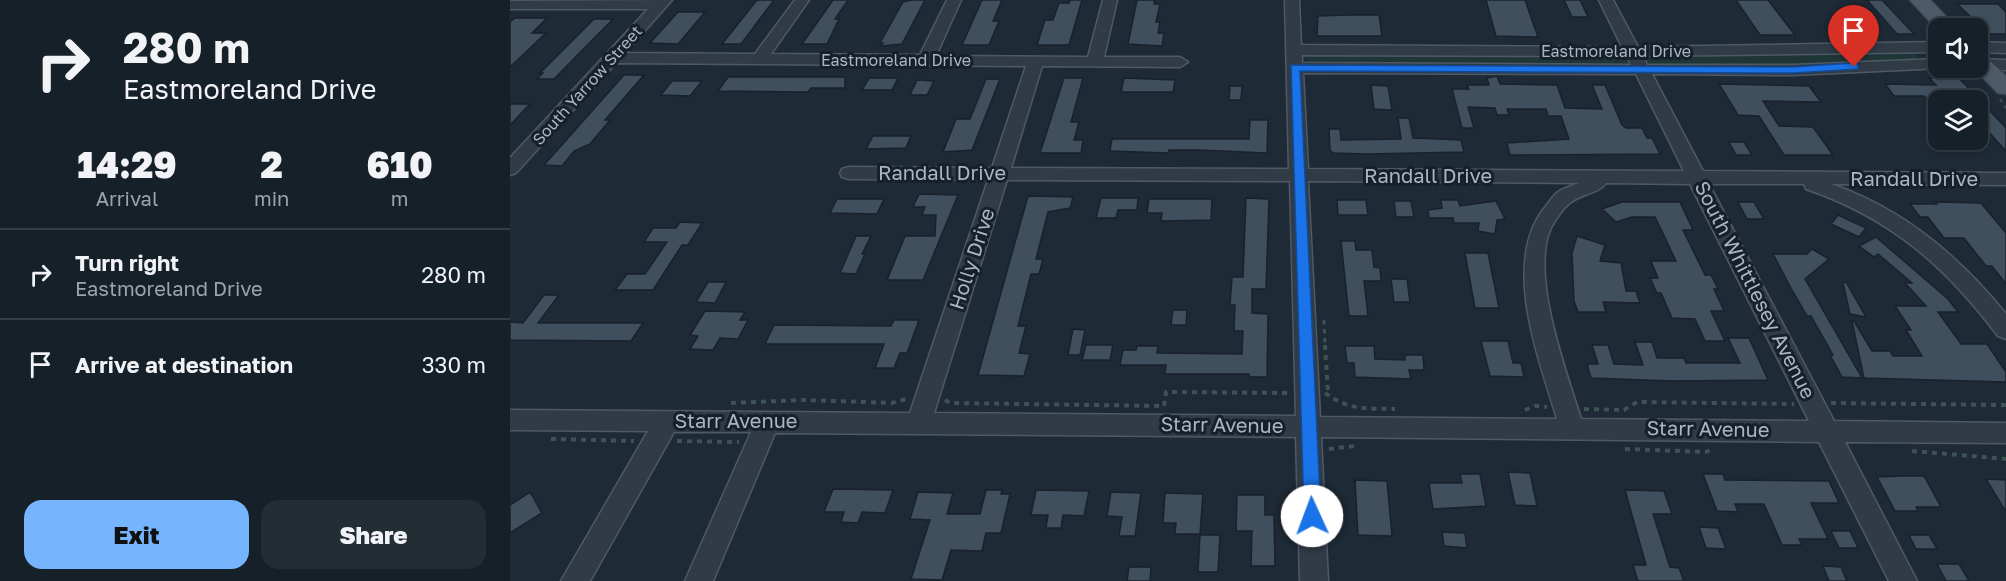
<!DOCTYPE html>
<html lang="en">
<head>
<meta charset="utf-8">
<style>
  :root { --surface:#162028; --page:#232d34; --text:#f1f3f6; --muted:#9ea3a8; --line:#353e45; --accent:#76b4fd }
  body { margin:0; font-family:"Golos Text",sans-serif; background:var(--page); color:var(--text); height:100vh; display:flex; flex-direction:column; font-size:22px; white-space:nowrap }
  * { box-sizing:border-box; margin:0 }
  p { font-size:20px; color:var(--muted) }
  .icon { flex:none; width:33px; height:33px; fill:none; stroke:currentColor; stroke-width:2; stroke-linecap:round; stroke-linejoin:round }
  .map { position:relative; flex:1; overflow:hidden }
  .drawer { display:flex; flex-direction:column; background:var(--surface); width:510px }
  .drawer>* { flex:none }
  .top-card { background:#162028; color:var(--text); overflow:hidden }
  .buttons { position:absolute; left:1418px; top:18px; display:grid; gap:12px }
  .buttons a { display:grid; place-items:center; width:60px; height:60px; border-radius:12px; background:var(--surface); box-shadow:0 3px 9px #0003,0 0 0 2px var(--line); font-size:30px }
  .pin { position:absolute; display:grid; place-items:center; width:51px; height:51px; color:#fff; margin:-62px -26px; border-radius:50% 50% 50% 0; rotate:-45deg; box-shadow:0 0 6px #0007 }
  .pin .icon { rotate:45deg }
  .me { position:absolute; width:66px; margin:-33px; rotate:358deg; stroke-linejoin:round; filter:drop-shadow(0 0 4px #0008) }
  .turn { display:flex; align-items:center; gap:21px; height:126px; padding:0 24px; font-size:27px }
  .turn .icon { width:78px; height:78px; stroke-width:2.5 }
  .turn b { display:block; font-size:42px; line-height:51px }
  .eta { display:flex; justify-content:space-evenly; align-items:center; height:102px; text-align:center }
  .eta b { font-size:36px; font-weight:800; line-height:42px }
  .button { display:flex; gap:12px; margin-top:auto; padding:12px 24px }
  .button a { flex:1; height:69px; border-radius:18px; background:var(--accent); color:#111; font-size:24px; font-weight:800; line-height:69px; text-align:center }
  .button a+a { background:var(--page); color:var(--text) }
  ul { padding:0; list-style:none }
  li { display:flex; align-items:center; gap:18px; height:90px; padding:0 24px; border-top:2px solid var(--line) }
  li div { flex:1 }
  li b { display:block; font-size:22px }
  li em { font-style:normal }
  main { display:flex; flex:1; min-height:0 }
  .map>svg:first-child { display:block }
  .green { fill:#1f3637 }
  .building { fill:#404f5e; stroke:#19222c; stroke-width:1.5 }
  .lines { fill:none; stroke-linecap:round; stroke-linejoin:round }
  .minor-casing { stroke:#4e5965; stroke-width:3 }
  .major-casing { stroke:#3d4753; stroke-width:3 }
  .path-far2 { stroke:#3d5354; stroke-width:2; stroke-dasharray:4 4; stroke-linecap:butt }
  .path-far1 { stroke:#3d5354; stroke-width:3; stroke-dasharray:4.5 4.5; stroke-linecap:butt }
  .path { stroke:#3d5354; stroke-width:4; stroke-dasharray:5 5; stroke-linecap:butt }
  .minor { fill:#313b46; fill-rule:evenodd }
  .major { fill:#4e5a67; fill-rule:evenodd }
  .route { fill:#1a73e8; stroke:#114b97; stroke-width:1.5 }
  .labels { text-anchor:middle; stroke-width:6; stroke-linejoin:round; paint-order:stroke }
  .far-street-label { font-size:16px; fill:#aab6c4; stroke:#17202a }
  .street-label { font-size:20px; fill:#aab6c4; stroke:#17202a }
</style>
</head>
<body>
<main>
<section class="drawer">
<div class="top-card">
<div class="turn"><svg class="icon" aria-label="right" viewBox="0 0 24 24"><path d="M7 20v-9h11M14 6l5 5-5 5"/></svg><div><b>280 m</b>Eastmoreland Drive</div></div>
</div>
<div class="eta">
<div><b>14:29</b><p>Arrival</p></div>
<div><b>2</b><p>min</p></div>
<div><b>610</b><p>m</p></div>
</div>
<ul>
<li><svg class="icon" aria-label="right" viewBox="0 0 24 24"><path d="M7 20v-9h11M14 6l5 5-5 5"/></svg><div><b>Turn right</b><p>Eastmoreland Drive</p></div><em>280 m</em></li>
<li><svg class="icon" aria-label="arrive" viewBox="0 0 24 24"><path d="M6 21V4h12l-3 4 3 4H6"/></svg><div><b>Arrive at destination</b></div><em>330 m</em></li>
</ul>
<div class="button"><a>Exit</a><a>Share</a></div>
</section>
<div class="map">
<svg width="1496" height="581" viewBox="0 0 1496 581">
  <rect width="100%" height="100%" fill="#1e2a36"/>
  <path class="green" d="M1402 52 1409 59 1407 61 1292 66 1144 67 1135 64 1131 58 1136 55Z
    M802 53 1111 55 1118 57 1122 62 1119 66 800 64 796 58Z"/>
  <path class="building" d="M247 0H264L231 44H212Z
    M323 0H338L325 19H329L317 44H292Z
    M402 0H415L392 44 371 46 373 43H370L393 2Z
    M472 0H492L483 21H489L479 45H452Z
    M560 0H572L559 45H527L535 20H543L549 3H559Z
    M627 0H645L644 4H650L646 22H650L648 33H654L652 46 618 44Z
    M976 0H1015L1028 37 986 36Z
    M1054 0H1070L1078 17H1062Z
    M1226 0H1258L1285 35H1250Z
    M1357 0H1372L1404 34H1387Z
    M1447 4H1488L1496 12V34H1479Z
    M168 12H195L168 44 140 43Z
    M838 15H869L872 36H807L808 16Z
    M5 18H37L22 33H36L0 67V22Z
    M84 19H103L44 79H27L33 73H30Z
    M114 75H134L95 120H100L80 144 64 151 52 166 34 165Z
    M987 76 990 84 1047 85 1055 108 1092 109 1082 85H1095L1112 125 1116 128H1132L1137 138H1142L1150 154 1000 155 997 143 1059 139 1051 116H1038L1036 109H997L999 115H987L985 108 958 107 964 128H952L942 89H959L957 85H979L977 78Z
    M218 77H335V88H301L298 92 208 91Z
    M359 78H388L382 90H352Z
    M554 78H573L561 122H569L564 140H573L571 153H530Z
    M614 78 665 80 663 92H611Z
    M1419 78H1449L1496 128V151L1467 119V98H1434L1426 90 1416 99 1414 96H1384L1375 84 1426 85Z
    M476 79H490L462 150 433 152 446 119H460Z
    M407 80 424 81 417 95H400Z
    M162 81H192L180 96 151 95Z
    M1209 84 1299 86 1311 102 1253 101 1269 126 1303 127 1323 155H1274L1249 116 1228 115Z
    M861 85 878 86 882 110 864 109Z
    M720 86H732L731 100H719Z
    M0 104H20L0 125Z
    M888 118H899L903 138 951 140 954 152 858 154 823 153 820 150 819 129H830L831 140 891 139Z
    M740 120H758L757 153 688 150H659L658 153 600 151 602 139H739Z
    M363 136H401L396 148 356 149Z
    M1219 142H1234L1242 155H1226Z
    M409 194 448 195 413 280H377L395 236H425L426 215H412L415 207H403Z
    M518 196 563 197 560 208 538 212 526 259H533L529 274H521L508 326H516L509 353 520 354 514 376 468 375Z
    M591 198H628L627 210H608L606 218H586Z
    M736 198 759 199 756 289H742V313L758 314 757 377H739V374H655L656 365H610L613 350H626L627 346H648L647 353 732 354 733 331H724L725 305H720L722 277H733Z
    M327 199H374L367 214 320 213Z
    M639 199H702L701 220 651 221 652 213H637Z
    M827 200H856L858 215H828Z
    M931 200H948L950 206 986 201 995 219 987 220 985 234 968 231 969 223H944L943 218H919L918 210 932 208Z
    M884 201H901L904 217H886Z
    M1112 202H1170L1183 230H1173L1195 275H1201L1208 289H1204L1214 311H1201L1215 341H1195L1185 319 1162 318 1151 293H1147L1140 278H1148L1141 261H1166L1145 217H1122L1106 222 1092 209Z
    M1228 202H1244L1254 219H1237Z
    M1425 202 1471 203 1496 233V284L1482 266H1476L1454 238H1434L1418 217H1410L1400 204H1427Z
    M1328 215 1356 228 1349 237 1321 224Z
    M170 222 192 223 178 245H172L143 290H105L117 274H135L157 242H134L143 228H166Z
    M346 236H361L352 254H355L346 274 330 273Z
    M1067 236 1095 245 1090 261 1111 263 1116 291H1126L1130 303 1093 302 1096 312H1068L1064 301 1062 253Z
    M1366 237 1438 299 1448 312H1428L1451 344H1477L1496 372V382L1354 378 1342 321H1344L1362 351H1380L1383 356H1412L1396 330H1401L1385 306H1416L1395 283H1402L1368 254 1364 257 1349 246Z
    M831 241H845L846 250H862L864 267 870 268 871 281H854L858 316H839Z
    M1302 249 1319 259 1295 279 1352 378 1332 377 1320 355H1323L1301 316H1297L1283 292 1263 254H1297Z
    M955 253H978L989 308H965Z
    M881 279H897L900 302H884Z
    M198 282H216L205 303 186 302Z
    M1336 282 1356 317 1340 314 1333 283Z
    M34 295H49L28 323H133L121 341 0 340V322L13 323Z
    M663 310H677L676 325H661Z
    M195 311 235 312 230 320H238L228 339 210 338 203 350 180 349 188 336 180 335Z
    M384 320H409L397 353H390L384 368H365L374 344H255L264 325 381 326Z
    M563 329 575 330 570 355H558Z
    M1218 338H1239L1258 380 1162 381 1081 378 1077 364H1088L1082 345H1098L1104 364 1133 365 1125 342H1142L1147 358H1174L1176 363H1230Z
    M971 341H998L1003 363H1011L1014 377 980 376Z
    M576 345H603L600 360H572Z
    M835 346H864L865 359 895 360V355H913L914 370H899L901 379 845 377 844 363H837Z
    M998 472 1020 473 1027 506 1005 505Z
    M950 474H970L976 506 923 509 919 483H952Z
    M1193 474H1213L1215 480 1319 481 1329 503H1301L1318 539H1289L1292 545H1272L1254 504H1225L1228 512 1207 511Z
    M1392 476H1414L1431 507H1406L1408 511H1385L1367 477Z
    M1476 479 1496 480V512Z
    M845 480 877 481 882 536 848 535Z
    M323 489 383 490 375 513 352 512 348 523 331 522 334 512H314Z
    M476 490H492L491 494H500L491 533H476L472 551 441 550 432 580 401 579 420 520 400 519 408 492 443 493 437 514H470Z
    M526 490 579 491 574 516 553 515 551 528H536L538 515H521Z
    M1115 490 1154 491 1162 514H1143L1160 567 1169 568 1174 581H1128L1123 565H1136Z
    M20 492 32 513 0 533V505Z
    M601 492 631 493 625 536H609L612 517 597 516Z
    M655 493 693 494 690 534H665L666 523H653Z
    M727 495H755V515H764L765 566H741L742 531H726Z
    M1189 527 1208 528 1216 549 1196 548Z
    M1321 531H1340L1348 548H1329Z
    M932 532 955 533 957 548 934 546Z
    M690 535H710L708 572H688Z
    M1399 535H1419L1427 549H1406Z
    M1427 564H1449L1459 581H1436Z
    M1313 566 1331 567 1337 581H1319Z
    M619 567H641L640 581H617Z"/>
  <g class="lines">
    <g class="minor-casing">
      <path id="minor" d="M162 0 115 53 245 54 285 0H299L261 54 410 55 437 0H451L426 56 578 57 593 0H607L594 57H670L678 62 670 67 532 66 501 168 779 169 775 0H789L791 45 1112 47 1089 0H1103L1128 47 1428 42V52L1133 56 1137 65H1283L1428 59V68H1433L1283 75 1142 74 1193 171 1496 173V185L1321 184C1392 208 1449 256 1496 314V339L1488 336C1435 266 1381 218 1296 189L1294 184H1199L1324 421 1496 423V443L1335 442 1407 581H1379L1309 442 811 437 818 581H790L786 437 265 433 203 581H175L241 432H164L80 581H51L138 431 0 430V410L400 413 478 180 339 179 332 177 330 173 332 169 339 167 482 168 516 66 106 63 6 173 0 175V158L138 9H0V1ZM792 55 1117 56 1121 65 792 63ZM793 73 1126 74 1174 171 798 169ZM497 180 780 181 786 416 424 413ZM798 181 1069 183C1062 186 1054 188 1048 192 1043 196 1039 202 1036 206 990 261 1029 358 1047 419L810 417ZM1096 183 1180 184 1299 421 1071 419C1057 373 1015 264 1045 221 1049 215 1054 207 1060 203 1070 194 1088 194 1096 183Z
        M1467 42 1496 43V53L1467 52Z
        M1467 59 1496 60V70L1462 68H1467Z"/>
    </g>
    <g class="major-casing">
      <path id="major" d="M1400 0H1420L1447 28 1428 30Z
        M1467 53 1474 55 1496 76V94L1488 93 1464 68H1467Z"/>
    </g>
    <path class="path-far2" d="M1490 99 1496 108"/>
    <path class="path-far1" d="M814 320 815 346"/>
    <path class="path" d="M815 345 818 393
      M815 393C840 411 855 408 885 409
      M435 400 440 403 654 406 656 392 779 393
      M221 403 294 400 382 403 399 398
      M1321 403 1496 405
      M1074 409 1114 410 1127 402 1284 404
      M1015 410 1025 406 1037 407
      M41 439 124 441
      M167 441 229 442
      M819 449 845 446
      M1115 449 1196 452 1204 448
      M1402 451 1496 459"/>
    <use href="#minor" class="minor"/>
    <use href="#major" class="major"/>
  </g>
  <path class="route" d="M1344 63 1348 64V69L1283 73 790 71 811 516 808 521 802 524 796 521 794 516 781 65 1283 67Z"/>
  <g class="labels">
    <g class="far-street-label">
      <text x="1106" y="57">Eastmoreland Drive</text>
      <text x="386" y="66">Eastmoreland Drive</text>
      <text transform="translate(77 85) rotate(-48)" y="6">South Yarrow Street</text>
    </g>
    <g class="street-label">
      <text x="432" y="180">Randall Drive</text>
      <text x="918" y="183">Randall Drive</text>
      <text x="1404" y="186">Randall Drive</text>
      <text transform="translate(462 259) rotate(-72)" y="7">Holly Drive</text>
      <text transform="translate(1245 290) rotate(63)" y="7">South Whittlesey Avenue</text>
      <text x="226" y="428">Starr Avenue</text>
      <text transform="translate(712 425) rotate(1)" y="7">Starr Avenue</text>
      <text transform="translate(1198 429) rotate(1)" y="7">Starr Avenue</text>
    </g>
  </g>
</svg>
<div class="buttons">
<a><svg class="icon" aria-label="sound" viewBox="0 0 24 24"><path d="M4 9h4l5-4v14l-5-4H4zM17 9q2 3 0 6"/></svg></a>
<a><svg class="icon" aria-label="layers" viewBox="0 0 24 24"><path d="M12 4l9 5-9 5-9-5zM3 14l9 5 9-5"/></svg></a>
</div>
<div class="pin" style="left:1344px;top:67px;background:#d93025"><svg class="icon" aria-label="arrive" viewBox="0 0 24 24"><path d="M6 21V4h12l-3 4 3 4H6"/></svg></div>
<svg class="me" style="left:802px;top:516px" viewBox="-20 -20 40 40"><circle r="19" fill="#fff"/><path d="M0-13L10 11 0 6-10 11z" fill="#1a73e8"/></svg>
</div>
</main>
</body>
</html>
